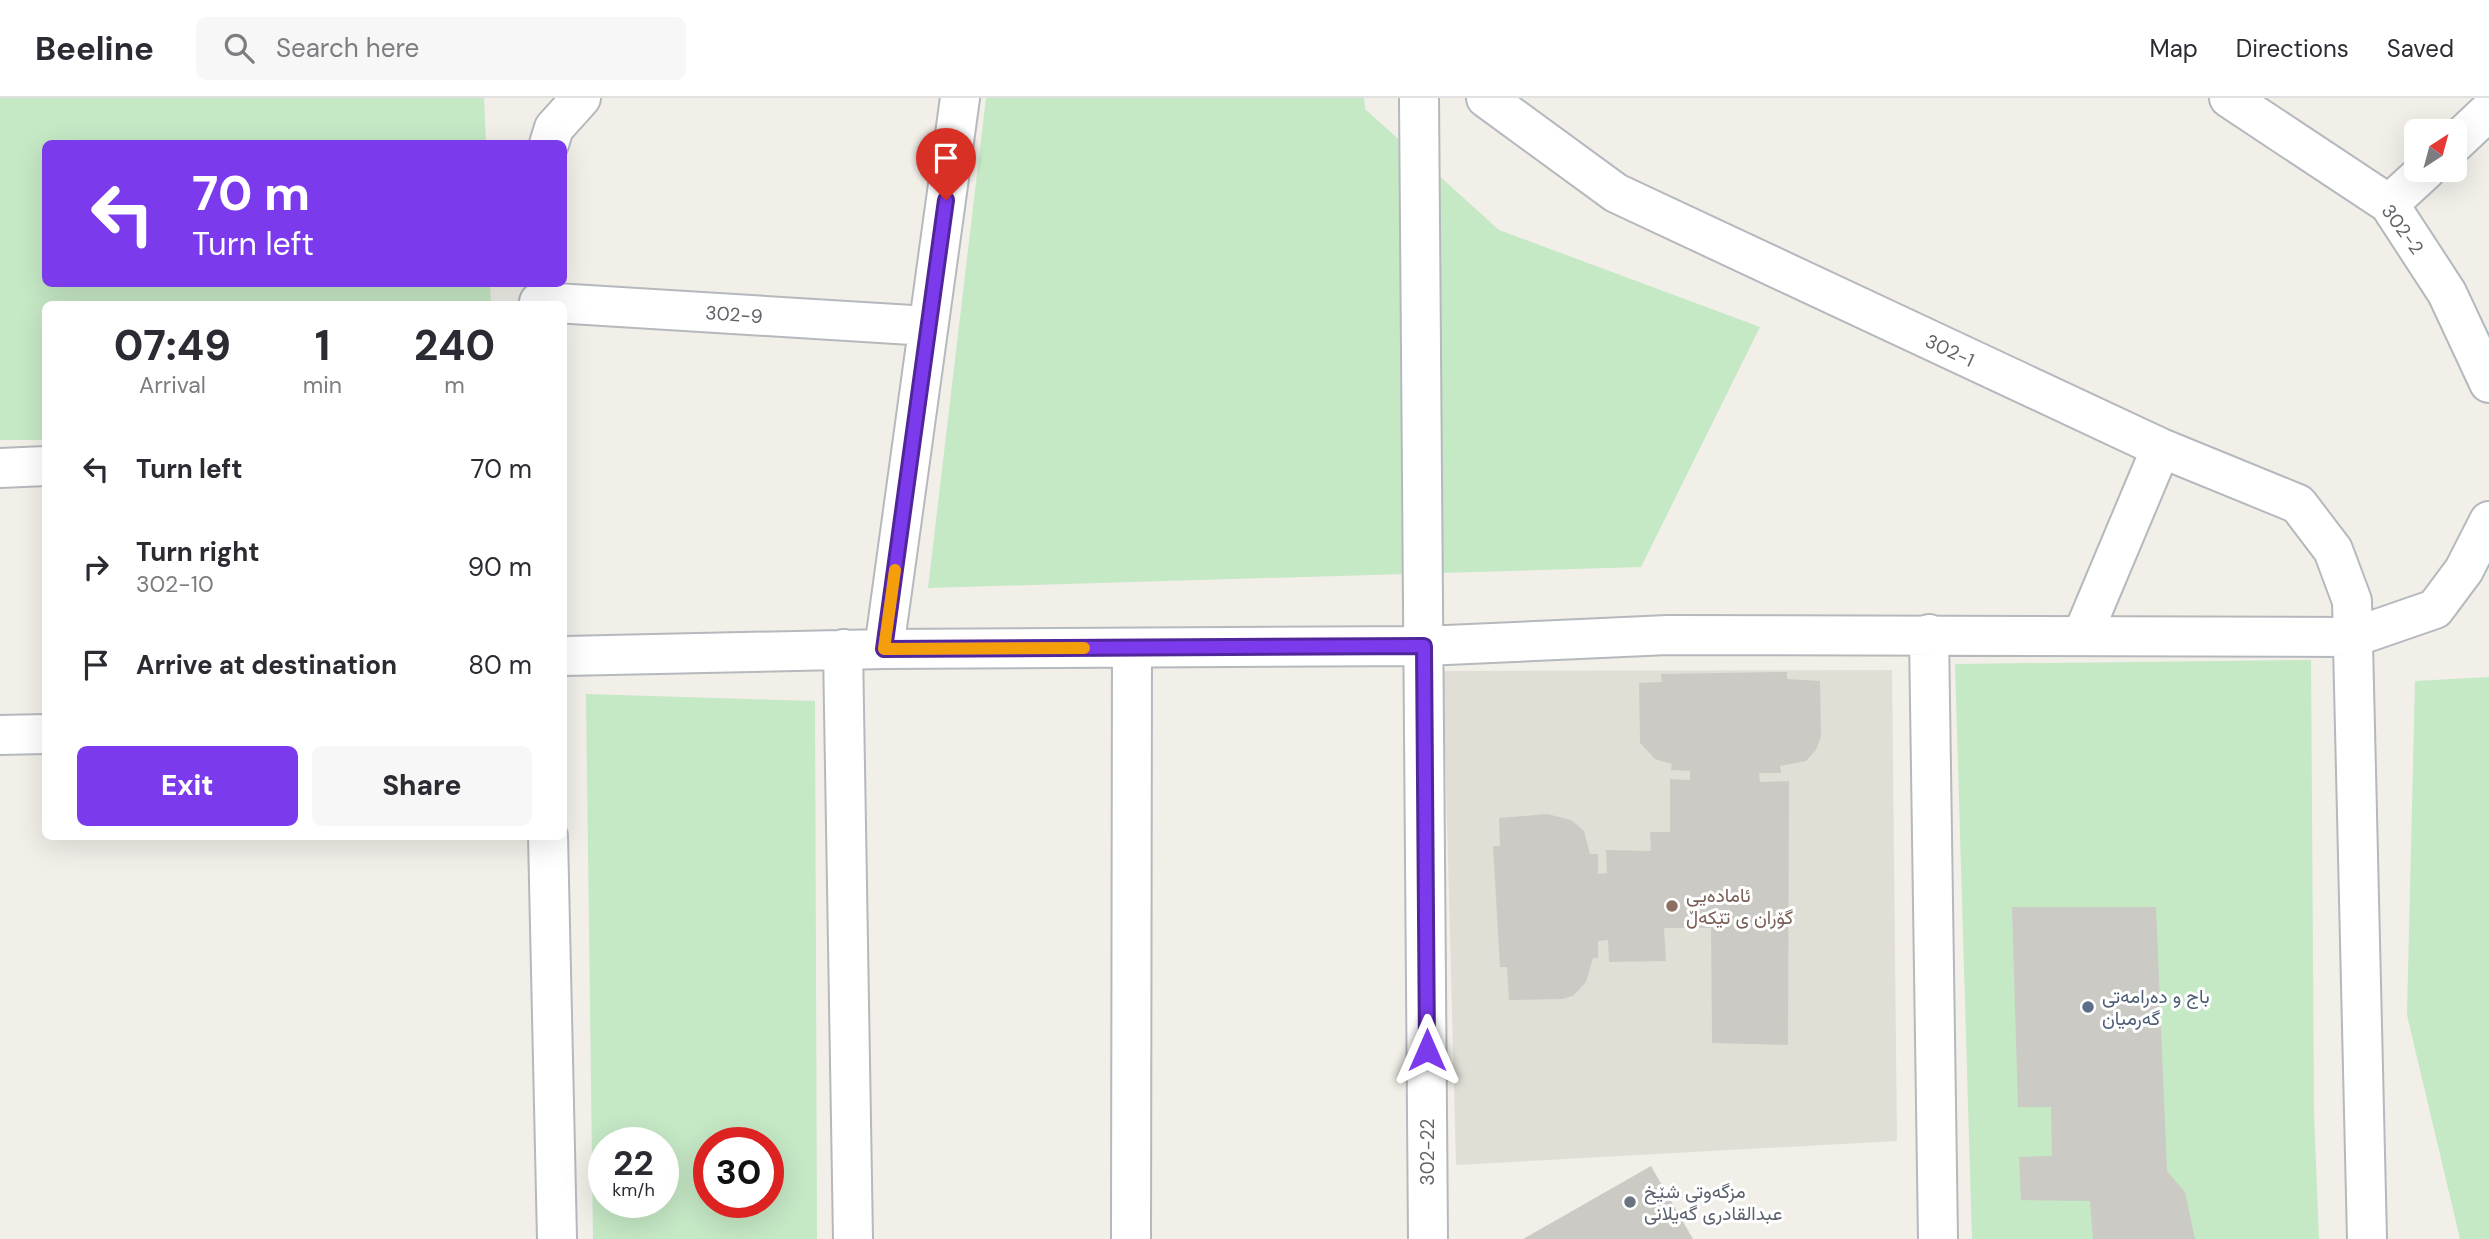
<!DOCTYPE html>
<html lang="en">
<head>
<meta charset="utf-8">
<style>
  :root { --surface:#fff; --page:#f7f7f7; --text:#2b2b33; --muted:#7c7c81; --line:#e1e1e2; --accent:#7c3aed }
  body { margin:0; font-family:"DM Sans",Vazirmatn,sans-serif; background:var(--page); color:var(--text); height:100vh; display:flex; flex-direction:column; font-size:26px; white-space:nowrap }
  * { box-sizing:border-box; margin:0 }
  p { font-size:23px; color:var(--muted) }
  .icon { flex:none; width:38px; height:38px; fill:none; stroke:currentColor; stroke-width:2; stroke-linecap:round; stroke-linejoin:round }
  .map { position:relative; flex:1; overflow:hidden }
  .sheet { position:absolute; left:42px; top:203px; width:525px; height:539px; display:flex; flex-direction:column; background:var(--surface); border-radius:10px; box-shadow:0 7px 28px #0002 }
  .sheet>* { flex:none }
  .top-card { position:absolute; left:42px; top:42px; width:525px; height:147px; border-radius:10px; box-shadow:0 7px 28px #0002; background:#7c3aed; color:#fff; overflow:hidden }
  .needle { width:46px; rotate:36deg }
  .tools { position:absolute; left:2404px; top:21px; display:grid; gap:14px }
  .tools a { display:grid; place-items:center; width:63px; height:63px; border-radius:10px; background:var(--surface); box-shadow:0 7px 28px #0002; font-size:35px }
  .speed { position:absolute; left:588px; top:1029px; display:flex; gap:14px; font-size:35px; font-weight:700; text-align:center }
  .speed>* { display:grid; place-content:center; width:91px; height:91px; border-radius:50%; background:var(--surface); box-shadow:0 7px 28px #0002; line-height:1 }
  .speed small { font-size:18px; font-weight:400 }
  .speed .limit { border:10px solid #d22; background:#fff; color:#111 }
  .pin { position:absolute; display:grid; place-items:center; width:60px; height:60px; color:#fff; margin:-72px -30px; border-radius:50% 50% 50% 0; rotate:-45deg; box-shadow:0 0 7px #0007 }
  .pin .icon { rotate:45deg }
  .me { position:absolute; width:77px; margin:-38px; rotate:0deg; stroke-linejoin:round; filter:drop-shadow(0 0 5px #0008) }
  .turn { display:flex; align-items:center; gap:24px; height:147px; padding:0 35px; font-size:32px }
  .turn .icon { width:91px; height:91px; stroke-width:2.5 }
  .turn b { display:block; font-size:49px; line-height:60px }
  .eta { display:flex; justify-content:space-evenly; align-items:center; height:119px; text-align:center }
  .eta b { font-size:42px; font-weight:800; line-height:49px }
  .cta { display:flex; gap:14px; margin-top:auto; padding:14px 35px }
  .cta a { flex:1; height:80px; border-radius:10px; background:var(--accent); color:#fff; font-size:28px; font-weight:800; line-height:80px; text-align:center }
  .cta a+a { background:var(--page); color:var(--text) }
  ul { padding:0; list-style:none }
  li { display:flex; align-items:center; gap:21px; height:98px; padding:0 35px }
  li div { flex:1 }
  li b { display:block; font-size:26px }
  li em { font-style:normal }
  header { display:flex; align-items:center; gap:42px; box-sizing:border-box; height:98px; padding:0 35px; background:var(--surface); border-bottom:2px solid var(--line) }
  header strong { font-size:33px }
  nav { display:flex; gap:38px; margin-inline-start:auto; font-size:24px }
  .search { width:490px; height:63px; background:var(--page); display:flex; align-items:center; gap:18px; box-sizing:border-box; padding:0 24px; border-radius:10px; color:var(--muted); font-size:26px }
  .map>svg:first-child { display:block }
  .education { fill:#e1ded6 }
  .green { fill:#c5e8c5; fill-rule:evenodd }
  .building { fill:#cccac5 }
  .lines { fill:none; stroke-linecap:round; stroke-linejoin:round }
  .minor-casing { stroke:#b5b8bc; stroke-width:42 }
  .minor { stroke:#fff; stroke-width:38 }
  .route-casing { stroke:#51269a; stroke-width:18 }
  .route { stroke:#7c3aed; stroke-width:12 }
  .slow { stroke:#f59e0b; stroke-width:12 }
  .education-dot { fill:#8d6e63; stroke:#fff; stroke-width:2.5 }
  .service-dot { fill:#5c6f8a; stroke:#fff; stroke-width:2.5 }
  .worship-dot { fill:#6b7280; stroke:#fff; stroke-width:2.5 }
  .labels { text-anchor:middle; stroke-width:6; stroke-linejoin:round; paint-order:stroke }
  .street-label { font-size:19px; fill:#5f6368; stroke:#fff }
  .education-label { font-size:19px; fill:#785e54; stroke:#fff; text-anchor:start }
  .service-label { font-size:19px; fill:#4e5e75; stroke:#fff; text-anchor:start }
  .worship-label { font-size:19px; fill:#5b616d; stroke:#fff; text-anchor:start }
</style>
</head>
<body>
<header>
<strong>Beeline</strong>
<div class="search"><svg class="icon" aria-label="search" viewBox="0 0 24 24"><circle cx="10" cy="10" r="6"/><path d="M15 15l6 6"/></svg>Search here</div>
<nav><a>Map</a><a>Directions</a><a>Saved</a></nav>
</header>
<div class="map">
<svg width="2489" height="1141" viewBox="0 0 2489 1141">
  <rect width="100%" height="100%" fill="#f1efe8"/>
  <path class="education" d="M1892 572 1897 1043 1456 1067 1443 573Z"/>
  <path class="green" d="M0 0H484L486 45 46 46V186H490L491 206H46L45 342H0Z
    M986 0H1364L1365 11 1499 132 1760 229 1641 469 928 490Z
    M2311 562 2314 1015 2319 1141H1972L1955 566Z
    M2489 579V1141H2460L2407 917 2415 583Z
    M586 596 815 603 817 1141H593ZM604 1045H663V1104H604ZM709 1045H768V1104H709Z"/>
  <path class="building" d="M1787 574V581L1820 583 1821 638 1816 652 1806 663 1780 668 1781 675H1759L1760 684 1789 683 1788 947 1712 945 1711 830H1664L1666 863 1609 864 1608 842 1598 843V860H1593L1586 884 1573 898 1562 901 1509 902 1507 869H1500L1493 748H1500L1499 720 1547 716 1571 722 1584 733 1590 756H1598V776L1607 775 1606 752 1651 753 1650 734H1670V681L1690 682V673L1671 672 1672 666 1655 661 1640 645 1639 585 1662 584 1661 576Z
    M2012 809H2156L2167 1073 2185 1094 2195 1141H2093L2090 1103 2021 1102 2019 1059 2052 1058 2051 1009H2018Z
    M1651 1068 1693 1141H1523Z"/>
  <g class="lines">
    <g class="minor-casing">
      <path id="minor" d="M1419 0 1428 1141
        M1486 0 1616 95 2161 350 2298 406 2333 452 2352 503 2367 1141
        M2229 0 2389 106 2447 195 2489 285
        M2455 45 2489 13
        M549 46 554 30 581 0
        M2389 106 2426 72
        M539 204 928 228
        M0 370 46 368
        M1929 536 1938 1141
        M2082 538 2161 350
        M843 551 853 1141
        M884 551 960 0
        M564 558 884 551 1424 548 1668 537 2354 539 2435 511 2464 472 2489 423
        M0 637 46 636
        M548 738 557 1141
        M1131 1141 1132 550"/>
    </g>
    <use href="#minor" class="minor"/>
  </g>
  <g class="lines">
    <g class="route-casing">
      <path id="route" d="M946 102 884 551 1424 548 1427 952"/>
    </g>
    <use href="#route" class="route"/>
    <path class="slow" d="M895 472 884 551 1084 550"/>
  </g>
  <circle class="education-dot" cx="1672" cy="808" r="7"/>
  <circle class="service-dot" cx="2088" cy="909" r="7"/>
  <circle class="worship-dot" cx="1630" cy="1104" r="7"/>
  <g class="labels">
    <g class="street-label">
      <text transform="translate(2403 131) rotate(54)" y="7">302-2</text>
      <text transform="translate(734 216) rotate(4)" y="7">302-9</text>
      <text transform="translate(1950 252) rotate(25)" y="7">302-1</text>
      <text transform="translate(1427 1054) rotate(-90)" y="7">302-22</text>
    </g>
    <g class="education-label">
      <text x="1686" y="804">ئامادەیی<tspan x="1686" dy="22">گۆران ی تێکەڵ</tspan></text>
    </g>
    <g class="service-label">
      <text x="2102" y="905">باج و دەرامەتی<tspan x="2102" dy="22">گەرمیان</tspan></text>
    </g>
    <g class="worship-label">
      <text x="1644" y="1100">مزگەوتی شێخ<tspan x="1644" dy="22">عبدالقادری گەیلانی</tspan></text>
    </g>
  </g>
</svg>
<div class="tools">
<a><svg class="needle" viewBox="-14 -14 28 28"><path d="M0-13l5 13h-10z" fill="#e53935"/><path d="M0 13l5-13h-10z" fill="#7c7c81"/></svg></a>
</div>
<div class="speed"><div>22<small>km/h</small></div><div class="limit">30</div></div>
<div class="pin" style="left:946px;top:102px;background:#d93025"><svg class="icon" aria-label="arrive" viewBox="0 0 24 24"><path d="M6 21V4h12l-3 4 3 4H6"/></svg></div>
<svg class="me" style="left:1427px;top:952px" viewBox="-20 -20 40 40"><path d="M0-17L14 15 0 8-14 15z" fill="#7c3aed" stroke="#fff" stroke-width="4"/></svg>
<div class="top-card">
<div class="turn"><svg class="icon" aria-label="left" viewBox="0 0 24 24"><path d="M17 20v-9H6M10 6l-5 5 5 5"/></svg><div><b>70 m</b>Turn left</div></div>
</div>
<section class="sheet">
<div class="eta">
<div><b>07:49</b><p>Arrival</p></div>
<div><b>1</b><p>min</p></div>
<div><b>240</b><p>m</p></div>
</div>
<ul>
<li><svg class="icon" aria-label="left" viewBox="0 0 24 24"><path d="M17 20v-9H6M10 6l-5 5 5 5"/></svg><div><b>Turn left</b></div><em>70 m</em></li>
<li><svg class="icon" aria-label="right" viewBox="0 0 24 24"><path d="M7 20v-9h11M14 6l5 5-5 5"/></svg><div><b>Turn right</b><p>302-10</p></div><em>90 m</em></li>
<li><svg class="icon" aria-label="arrive" viewBox="0 0 24 24"><path d="M6 21V4h12l-3 4 3 4H6"/></svg><div><b>Arrive at destination</b></div><em>80 m</em></li>
</ul>
<div class="cta"><a>Exit</a><a>Share</a></div>
</section>
</div>
</body>
</html>
